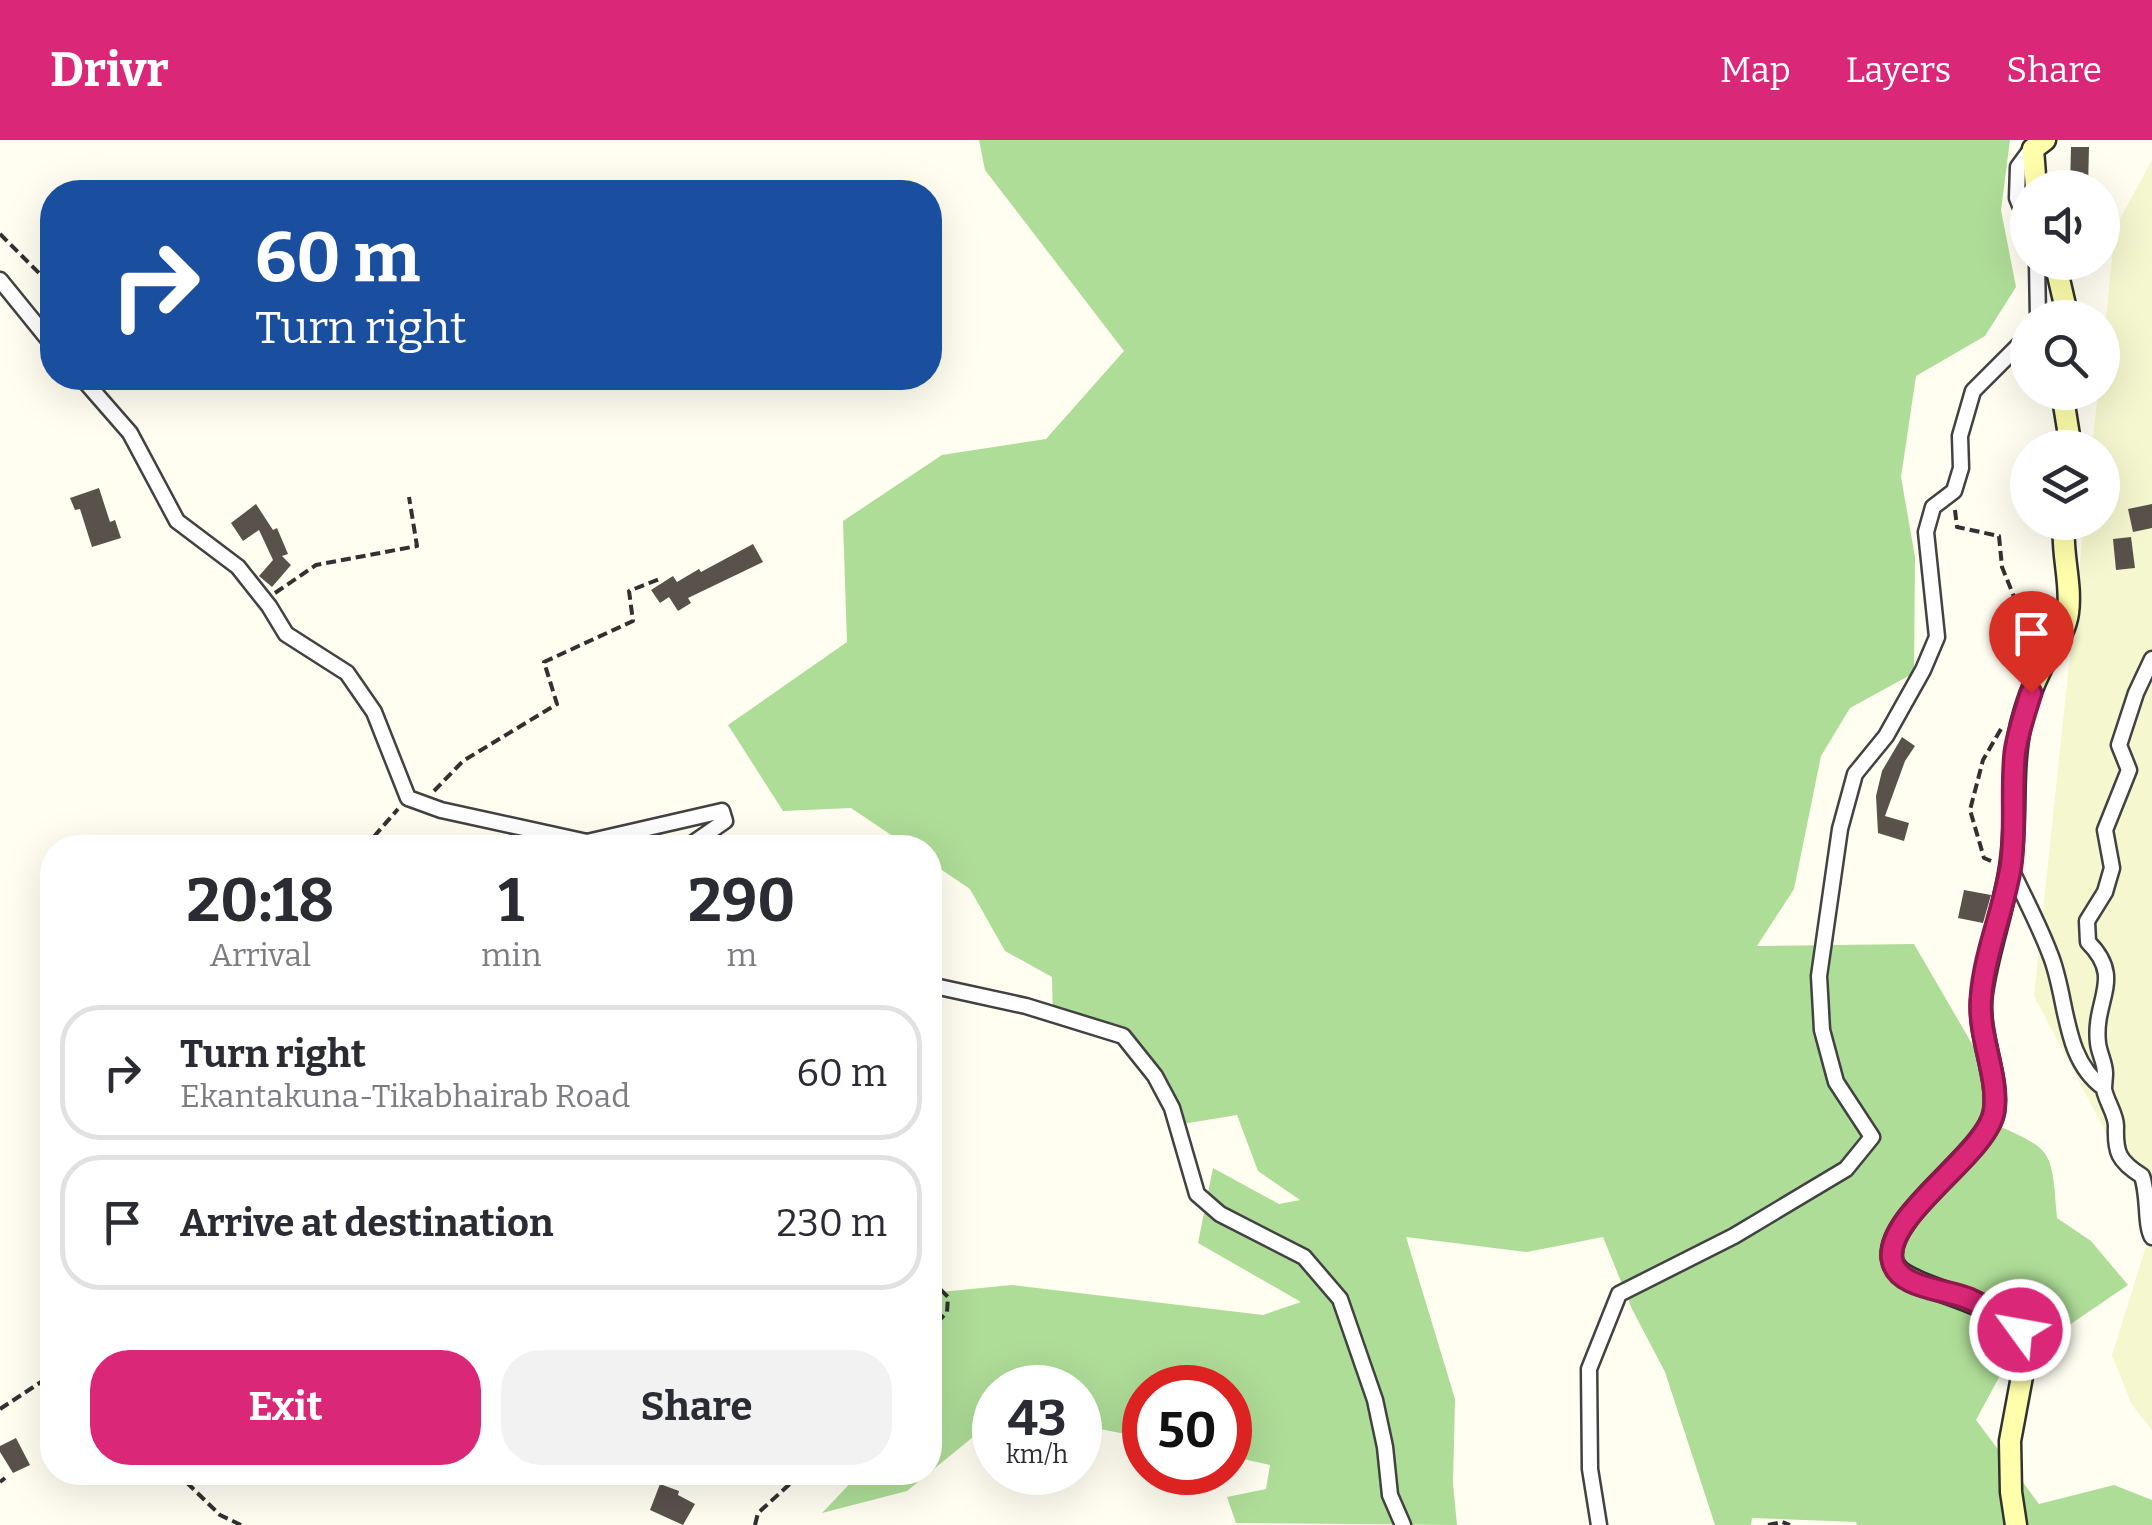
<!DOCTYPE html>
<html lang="en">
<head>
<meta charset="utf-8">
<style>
  :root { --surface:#fff; --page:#f2f2f3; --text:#2b2b33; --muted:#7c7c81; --line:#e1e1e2; --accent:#db2777 }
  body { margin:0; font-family:Bitter,serif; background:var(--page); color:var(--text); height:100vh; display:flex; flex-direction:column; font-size:38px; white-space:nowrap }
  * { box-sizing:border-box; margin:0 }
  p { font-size:32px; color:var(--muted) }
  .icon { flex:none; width:55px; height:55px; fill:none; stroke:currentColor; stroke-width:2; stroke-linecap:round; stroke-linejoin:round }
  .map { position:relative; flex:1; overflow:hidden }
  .panel { position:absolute; left:40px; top:695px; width:902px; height:650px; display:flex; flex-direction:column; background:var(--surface); border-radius:40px; box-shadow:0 10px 40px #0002 }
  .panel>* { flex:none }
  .banner { position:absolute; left:40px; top:40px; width:902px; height:210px; border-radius:40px; box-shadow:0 10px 40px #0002; background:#1a4fa0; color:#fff; overflow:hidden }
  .controls { position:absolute; left:2010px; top:30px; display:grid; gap:20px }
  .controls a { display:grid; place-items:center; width:110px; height:110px; border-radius:50%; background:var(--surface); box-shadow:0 10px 40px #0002; font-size:50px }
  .speed { position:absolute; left:972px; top:1225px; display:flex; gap:20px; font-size:50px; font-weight:700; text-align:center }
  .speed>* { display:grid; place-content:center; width:130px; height:130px; border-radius:50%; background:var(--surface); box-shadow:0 10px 40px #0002; line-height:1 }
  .speed small { font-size:25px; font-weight:400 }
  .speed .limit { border:15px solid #d22; background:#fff; color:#111 }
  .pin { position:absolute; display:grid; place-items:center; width:85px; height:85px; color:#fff; margin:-102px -42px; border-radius:50% 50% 50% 0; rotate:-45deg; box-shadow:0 0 10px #0007 }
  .pin .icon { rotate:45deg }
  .me { position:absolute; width:110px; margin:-55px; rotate:302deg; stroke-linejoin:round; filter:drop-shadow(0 0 8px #0008) }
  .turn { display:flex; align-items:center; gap:35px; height:210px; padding:0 50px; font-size:45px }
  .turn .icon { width:130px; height:130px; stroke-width:2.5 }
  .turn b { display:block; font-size:70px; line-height:85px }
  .eta { display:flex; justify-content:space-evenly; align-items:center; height:170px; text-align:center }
  .eta b { font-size:60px; font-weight:700; line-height:70px }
  .primary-button { display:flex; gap:20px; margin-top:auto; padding:20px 50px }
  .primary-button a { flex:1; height:115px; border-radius:40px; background:var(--accent); color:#fff; font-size:40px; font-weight:700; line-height:115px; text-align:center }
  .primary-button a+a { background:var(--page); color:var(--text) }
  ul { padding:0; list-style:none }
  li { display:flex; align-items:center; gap:30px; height:135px; margin:0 20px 15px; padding:0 30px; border:5px solid var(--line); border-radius:40px }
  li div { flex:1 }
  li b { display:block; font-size:38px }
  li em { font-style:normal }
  header { display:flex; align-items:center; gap:60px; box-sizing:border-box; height:140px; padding:0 50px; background:var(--accent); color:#fff }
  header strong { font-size:48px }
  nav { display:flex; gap:55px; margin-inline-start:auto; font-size:35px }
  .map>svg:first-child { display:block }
  .farmland { fill:#f5f7cf }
  .forest { fill:#aedd97 }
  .building { fill:#58524b }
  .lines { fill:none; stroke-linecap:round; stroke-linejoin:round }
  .street-casing { stroke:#424242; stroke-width:19 }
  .secondary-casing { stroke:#313131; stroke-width:25 }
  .path { stroke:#313131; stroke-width:4; stroke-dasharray:10 5; stroke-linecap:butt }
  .street { stroke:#fff; stroke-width:14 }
  .secondary { stroke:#ffffac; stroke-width:20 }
  .route-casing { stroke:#8e194d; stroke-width:25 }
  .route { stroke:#db2777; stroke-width:18 }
</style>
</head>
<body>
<header>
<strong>Drivr</strong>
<nav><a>Map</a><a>Layers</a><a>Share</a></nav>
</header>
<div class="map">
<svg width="2152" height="1385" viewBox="0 0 2152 1385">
  <rect width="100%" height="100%" fill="#fffef1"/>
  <path class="farmland" d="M2152 20V1080L2034 856 2084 383 2102 382V308L2092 307 2098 253 2102 252 2103 209 2115 88Z
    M2152 1087V1290L2132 1265 2112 1215Z"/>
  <path class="forest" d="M979 0H2010L2001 70 2016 147 1985 196 1916 236 1901 337 1915 417 1914 533 1850 568 1821 616 1794 749 1757 806 1914 804 1975 909 1990 982C2055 1011 2051 1008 2057 1078L2091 1101 2128 1145 2003 1230 1976 1280 2039 1364 2114 1345 2152 1360V1385H1857L1856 1382 1752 1378 1751 1385H1715L1665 1232 1632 1169 1603 1097 1527 1112 1406 1097 1455 1259 1453 1344 1457 1385 1236 1383 1227 1357 1266 1349 1270 1325 1230 1316V1248H1145V1298L1080 1285V1248H995V1279L907 1351 822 1373 860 1333 930 1332V1153L1012 1145 1263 1175 1301 1162 1198 1103 1213 1028 1279 1064 1300 1060 1258 1031 1237 975 1170 986 1158 933 1126 889 1053 880 1052 837 1005 811 970 749 930 722V708L909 707 851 668 783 671 728 585 847 502 843 381 942 315 1046 299 1124 211 985 30Z"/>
  <path class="building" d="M2071 7H2089L2088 48H2070Z
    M99 348 110 382 115 380 121 398 92 407 80 369 75 370 70 358Z
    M256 364 273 390 277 388 288 414 282 416 291 425 272 447 259 436 273 420 259 390 243 401 231 383Z
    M2152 364V388L2133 392 2128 369Z
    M2131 397 2135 428 2116 430 2113 399Z
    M753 404 763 422 688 458 691 463 678 471 669 457 660 463 651 450 673 436 677 442 699 429 701 432Z
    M1902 597 1915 606 1905 621 1885 676 1909 683 1904 701 1878 693 1876 656 1882 631Z
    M1964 750 1991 755 1983 783 1958 778Z
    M16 1298 30 1325 13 1333 0 1312V1306Z
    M660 1344 679 1351 678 1355 695 1364 683 1385 650 1370Z"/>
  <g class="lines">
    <g class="street-casing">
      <path id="street" d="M2028 85 2017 58 2018 27 2032 8
        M2037 122 2038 178
        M0 140 52 204
        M82 238 130 293 177 381 238 427 269 466 286 494 347 533 374 572 408 658 441 670 587 702 722 671 725 681 686 708
        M2152 519 2136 553 2119 605 2129 630 2105 690 2112 728 2105 752 2087 781 2088 802C2125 839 2093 859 2098 903 2099 913 2105 923 2105 933 2105 937 2104 945 2104 949 2106 961 2116 974 2116 986 2115 1012 2118 1021 2142 1036 2149 1056 2145 1085 2152 1097
        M2011 729C2024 757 2039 785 2050 814 2068 857 2062 919 2104 948
        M930 845 1026 866 1123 896 1155 936 1172 968 1197 1054 1220 1074 1304 1117 1340 1159 1375 1260 1385 1307 1390 1355 1403 1385
        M1599 1385 1590 1329 1589 1229 1619 1154 1734 1096 1846 1029 1872 997 1836 942 1822 890 1819 836 1840 689 1855 634 1886 596 1923 530 1937 497 1926 392 1933 367 1954 351 1961 328 1960 296 1973 251 2028 196"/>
    </g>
    <g class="secondary-casing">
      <path id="secondary" d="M2036 48 2033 9 2045 0
        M2055 122 2068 178
        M2062 252 2071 308
        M2016 1385 2011 1352 2010 1301 2028 1204C2001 1153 1897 1152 1892 1119 1885 1075 1986 1014 1994 972 2000 937 1976 894 1982 853 1988 810 2004 769 2010 727 2018 679 2010 631 2021 584 2026 564 2033 545 2042 527 2052 509 2065 494 2068 473 2072 443 2061 413 2064 382"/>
    </g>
    <path class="path" d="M0 94 52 146
      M1955 370 1957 387 1999 396 2002 427 2025 484 2027 517
      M275 453 316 425 417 406 409 357
      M434 651 463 621 557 564 544 522 633 481 629 451 662 438
      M364 708 398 669
      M1991 721 1984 718 1970 670 1983 620 2001 589
      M930 1139 948 1157 947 1172 930 1190
      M0 1269 44 1240 52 1249
      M176 1332 220 1375 241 1385
      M0 1342 5 1338
      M755 1385 758 1373 803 1332
      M1768 1385 1782 1382 1790 1385"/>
    <use href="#street" class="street"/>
    <use href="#secondary" class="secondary"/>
  </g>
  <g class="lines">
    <g class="route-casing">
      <path id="route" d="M2020 1190C2005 1177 1987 1167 1969 1159 1947 1149 1896 1149 1892 1119 1886 1073 1988 1014 1994 971 1999 936 1978 897 1981 859 1984 813 2004 770 2011 725 2016 688 2011 649 2015 612 2018 592 2025 572 2031 553"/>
    </g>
    <use href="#route" class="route"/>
  </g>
</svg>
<div class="controls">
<a><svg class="icon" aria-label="sound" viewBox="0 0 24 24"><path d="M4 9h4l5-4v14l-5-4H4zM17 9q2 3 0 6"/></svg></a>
<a><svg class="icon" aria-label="search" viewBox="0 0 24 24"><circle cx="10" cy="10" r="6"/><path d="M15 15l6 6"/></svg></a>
<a><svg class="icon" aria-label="layers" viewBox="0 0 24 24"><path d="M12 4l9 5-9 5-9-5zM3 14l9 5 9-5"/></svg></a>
</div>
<div class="speed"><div>43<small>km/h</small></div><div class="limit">50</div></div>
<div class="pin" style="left:2031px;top:553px;background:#d93025"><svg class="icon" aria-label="arrive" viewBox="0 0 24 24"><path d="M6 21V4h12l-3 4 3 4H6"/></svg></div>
<svg class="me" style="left:2020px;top:1190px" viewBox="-20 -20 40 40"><circle r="17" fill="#db2777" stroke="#fff" stroke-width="3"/><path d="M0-11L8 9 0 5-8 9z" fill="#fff"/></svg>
<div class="banner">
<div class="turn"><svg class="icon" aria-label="right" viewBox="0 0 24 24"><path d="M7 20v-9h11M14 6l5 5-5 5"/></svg><div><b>60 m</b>Turn right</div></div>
</div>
<section class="panel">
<div class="eta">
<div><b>20:18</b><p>Arrival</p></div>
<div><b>1</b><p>min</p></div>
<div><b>290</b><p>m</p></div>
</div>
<ul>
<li><svg class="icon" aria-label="right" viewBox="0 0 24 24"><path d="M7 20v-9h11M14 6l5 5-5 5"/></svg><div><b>Turn right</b><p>Ekantakuna-Tikabhairab Road</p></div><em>60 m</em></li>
<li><svg class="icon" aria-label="arrive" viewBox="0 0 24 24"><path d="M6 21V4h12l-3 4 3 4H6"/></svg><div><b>Arrive at destination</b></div><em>230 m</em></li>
</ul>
<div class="primary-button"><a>Exit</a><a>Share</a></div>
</section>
</div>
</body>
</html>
